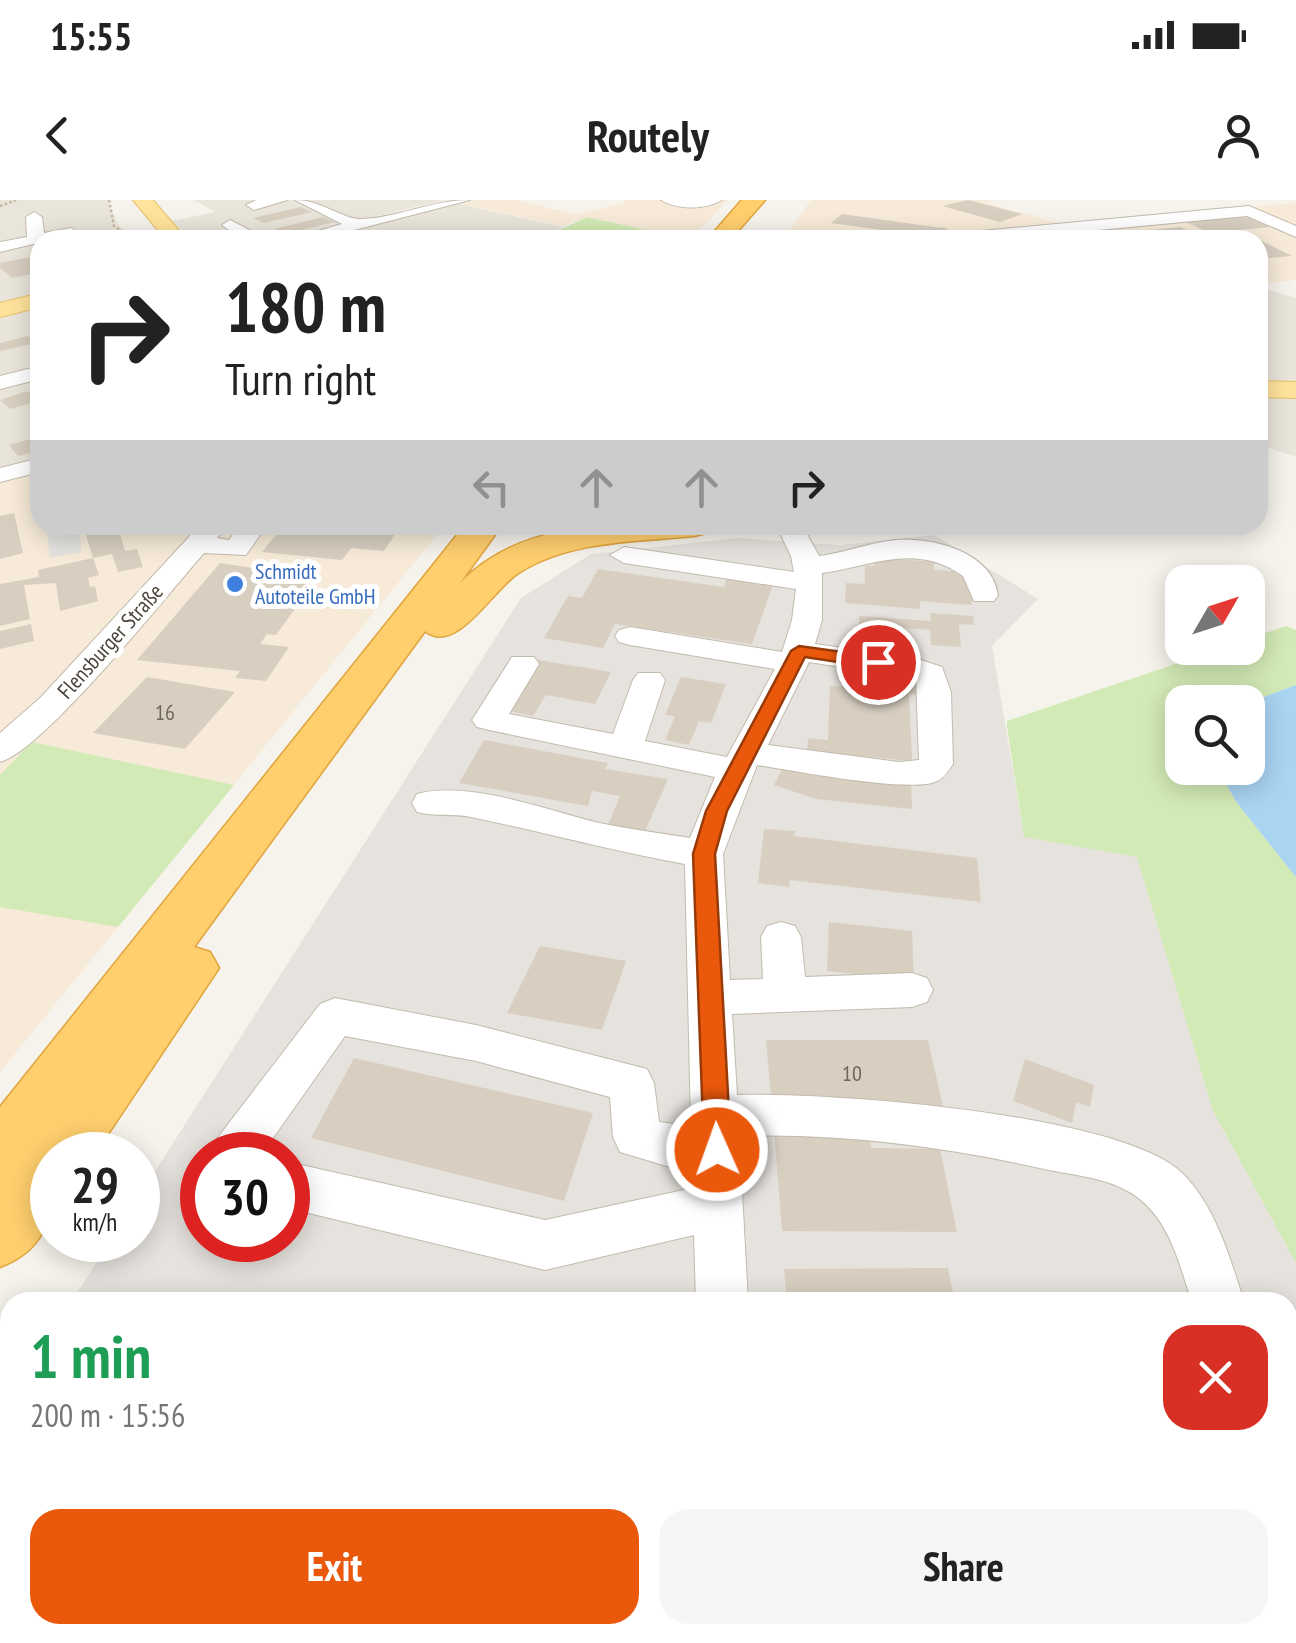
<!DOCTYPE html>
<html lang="en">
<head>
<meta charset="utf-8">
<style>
  :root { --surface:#fff; --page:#f6f6f6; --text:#222; --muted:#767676; --accent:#ea580c }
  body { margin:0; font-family:"PT Sans Narrow",sans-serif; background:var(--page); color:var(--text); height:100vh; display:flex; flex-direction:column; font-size:38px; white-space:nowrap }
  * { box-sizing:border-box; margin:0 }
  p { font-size:32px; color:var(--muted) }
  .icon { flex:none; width:55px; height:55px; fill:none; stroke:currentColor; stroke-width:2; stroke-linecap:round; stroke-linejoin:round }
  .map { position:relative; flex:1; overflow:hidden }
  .side { position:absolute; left:0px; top:1092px; width:1298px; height:352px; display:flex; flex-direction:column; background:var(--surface); border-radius:30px 30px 0 0; box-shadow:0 5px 25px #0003 }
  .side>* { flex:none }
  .hud { position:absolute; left:30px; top:30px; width:1238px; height:305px; border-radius:30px; box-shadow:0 5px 25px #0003; background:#fff; color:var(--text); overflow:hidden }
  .needle { width:65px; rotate:51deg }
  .controls { position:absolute; left:1165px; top:365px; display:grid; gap:20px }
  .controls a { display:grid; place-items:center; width:100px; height:100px; border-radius:20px; background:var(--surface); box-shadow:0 5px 25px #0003; font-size:50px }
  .speed { position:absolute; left:30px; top:932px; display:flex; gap:20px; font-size:50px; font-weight:700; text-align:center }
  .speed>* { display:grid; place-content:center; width:130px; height:130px; border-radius:50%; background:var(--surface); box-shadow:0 5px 25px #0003; line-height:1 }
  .speed small { font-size:25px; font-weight:400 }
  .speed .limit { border:15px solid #d22; background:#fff; color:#111 }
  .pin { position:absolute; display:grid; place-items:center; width:85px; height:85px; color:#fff; margin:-42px; border:5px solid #fff; border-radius:50%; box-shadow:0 2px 10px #0007 }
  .me { position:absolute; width:110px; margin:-55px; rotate:358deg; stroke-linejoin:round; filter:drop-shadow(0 0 8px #0008) }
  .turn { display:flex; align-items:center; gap:35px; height:210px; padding:0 30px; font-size:45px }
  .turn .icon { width:130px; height:130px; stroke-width:2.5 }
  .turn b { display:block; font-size:70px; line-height:85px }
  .lanes { display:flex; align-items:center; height:95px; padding:0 30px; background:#0003; justify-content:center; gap:50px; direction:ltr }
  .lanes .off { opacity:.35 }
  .round { display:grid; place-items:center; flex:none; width:105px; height:105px; border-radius:30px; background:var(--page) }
  .headline { display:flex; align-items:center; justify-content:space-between; height:170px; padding:0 30px }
  h1 { font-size:60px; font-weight:700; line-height:75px; color:#1e9e55 }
  .action { display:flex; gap:20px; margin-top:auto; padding:20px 30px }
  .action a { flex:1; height:115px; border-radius:30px; background:var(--accent); color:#fff; font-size:40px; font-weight:700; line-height:115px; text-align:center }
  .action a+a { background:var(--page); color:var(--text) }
  .status { display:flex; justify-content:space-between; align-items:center; height:70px; padding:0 50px; background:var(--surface); direction:ltr }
  .status svg { height:28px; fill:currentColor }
  header { display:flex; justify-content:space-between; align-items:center; height:130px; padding:0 30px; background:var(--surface); font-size:45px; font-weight:700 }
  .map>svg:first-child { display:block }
  .residential { fill:#eae5da }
  .commercial { fill:#f7ead8 }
  .industrial { fill:#e6e2dd; fill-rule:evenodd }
  .green { fill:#d2eab5 }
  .parking { fill:#e5e3e0 }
  .water { fill:#a9d4f2 }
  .building { fill:#d8cfc1 }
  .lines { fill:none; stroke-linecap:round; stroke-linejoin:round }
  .minor-casing { stroke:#c2bbae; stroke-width:2 }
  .major-casing { stroke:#e6c16a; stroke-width:2 }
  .highway-casing { stroke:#e0a43c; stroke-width:3 }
  .path { stroke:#c4b79f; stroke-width:2.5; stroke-dasharray:2.5 2.5; stroke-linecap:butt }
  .minor { fill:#fff; fill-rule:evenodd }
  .major { fill:#ffe39c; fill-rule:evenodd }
  .highway { fill:#ffcf6e; fill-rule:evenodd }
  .route { fill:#ea580c; stroke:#983908; stroke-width:2.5 }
  .shop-dot { fill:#3f7fe0; stroke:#fff; stroke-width:4 }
  .labels { text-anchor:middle; stroke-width:10; stroke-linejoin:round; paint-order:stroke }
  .far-shop-label { font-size:22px; fill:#366cbe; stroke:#fff; text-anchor:start }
  .far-street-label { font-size:22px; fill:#4b4439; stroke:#fff }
  .number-label { font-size:22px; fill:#6e675b }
</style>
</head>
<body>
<div class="status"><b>15:55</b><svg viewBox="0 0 49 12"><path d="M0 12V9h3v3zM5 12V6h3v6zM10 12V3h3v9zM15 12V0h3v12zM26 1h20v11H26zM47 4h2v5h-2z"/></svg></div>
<header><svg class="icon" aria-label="back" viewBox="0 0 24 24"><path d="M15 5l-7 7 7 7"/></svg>Routely<svg class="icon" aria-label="person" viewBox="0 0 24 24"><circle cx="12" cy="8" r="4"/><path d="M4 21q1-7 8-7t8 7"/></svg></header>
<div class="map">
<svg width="1296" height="1443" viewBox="0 0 1296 1443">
  <rect width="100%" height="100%" fill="#f6f3ec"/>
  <path class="residential" d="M0 0H107L118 25 137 40H40V261L0 270Z
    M194 0H445L275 40H191L172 21 215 12Z
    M458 4 564 27 547 36 562 40H312Z
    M1258 87 1296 98V257L1258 244Z"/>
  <path class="commercial" d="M476 0H515L576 14 628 2 623 0H728L690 40 587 17 564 26 461 4Z
    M811 0H993L986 3 1062 24 1296 3V80L1258 84V40H783Z
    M40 271V325H445L0 872V280Z"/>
  <path class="industrial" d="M935 335 1038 399 992 446 1024 636 1137 657 1213 911 1296 1063V1443H0V1214L10 1198V1435H1288V1102H71L111 1040H138V998L521 398 591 354 738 338 840 345ZM202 955H288V1040H202Z"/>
  <path class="green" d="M587 17 690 40H563L547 36Z
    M1286 426 1296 430V485L1248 503 1182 502V568H1217L1237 603 1296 677V1063L1213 911 1137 657 1024 637 1007 527V521L1222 448H1248V439Z
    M32 542 234 585 118 727 0 707V575Z"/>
  <path class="parking" d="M46 325H105L80 331 81 352 50 358Z"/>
  <path class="water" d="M1296 485V677L1237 603 1217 568H1248V503Z"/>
  <path class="building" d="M968 0 1022 14 1000 22 942 6Z
    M301 7 312 12 263 23 253 18Z
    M842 14 934 27 948 28 944 32 931 30 925 36 831 23Z
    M323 17 334 22 285 34 274 29Z
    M1228 17 1249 18 1270 27 1209 33 1184 21Z
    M1181 27 1205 40H1141L1149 37 1138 31Z
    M1258 41H1262L1292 56 1268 58 1258 52Z
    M40 55V72L12 78 0 68V63Z
    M28 136 36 143 0 151V143Z
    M27 191 39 201 10 209 0 200Z
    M31 239 40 250 18 256 9 245Z
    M14 313 23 353 0 359V316Z
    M284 325H401L384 351 351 348 342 360 262 352Z
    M118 328 125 351 137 349 143 367 118 372 112 354 93 358 99 375 88 378 90 387 95 386 98 401 60 411 56 383 24 385 30 419 0 426V384L39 377 38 370 93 358 86 335Z
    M874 357 934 362V370L969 372 972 405 920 401V409L845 403 846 383 865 384V366H874Z
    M220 363 318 377 276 435 267 434 260 444 289 447 266 481 235 478 240 471 137 460Z
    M598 369 724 387 728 375 774 382 752 444 615 424 603 448 544 438 568 396 582 398Z
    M930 413 973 416 974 425 959 424 961 447 931 445 930 430 859 425V416L931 421Z
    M31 424 34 441 0 449V431Z
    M532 459 611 472 595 504 546 495 533 516 508 511Z
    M880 476 920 481 921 495 909 494 912 561 807 551 808 538 828 540 830 486 881 490Z
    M147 477 235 492 185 549 93 533Z
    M681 477 726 484 711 523 699 521 689 545 665 540 675 516 665 515Z
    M484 540 608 563 605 569 668 579 643 636 606 630 620 596 592 591 588 606 459 583Z
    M783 568 911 581 912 609 816 599 774 585Z
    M764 629 795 631 794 636 977 658 981 702 790 680 789 687 758 683Z
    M829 722 912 731 914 781 827 771Z
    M540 746 626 761 602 830 507 813Z
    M766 840H928L943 907H772Z
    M354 858 593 913 564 1001 311 938Z
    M1025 859 1094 885 1090 907 1076 902 1072 923 1013 901Z
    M774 931H869L871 948 940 949 957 1032 782 1031Z
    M948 1068 955 1102H787L784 1069Z
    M10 1360V1435H492L490 1443H0V1377Z
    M549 1435H633L631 1443H547Z
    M814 1435H940L941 1443H814Z"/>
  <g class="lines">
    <g class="minor-casing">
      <path id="minor" d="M287 0 254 10 246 5 256 0Z
        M295 0C322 0 343 20 362 19 397 18 431 0 470 0L316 40H287L342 24Z
        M661 0H722C706 10 677 10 661 0Z
        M1249 6 1296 26V37L1247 16 991 40H930L938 35Z
        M34 12 42 17 44 33 71 28 79 33 0 52V42L27 37 26 17Z
        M230 20 261 36 263 40H243L222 25Z
        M40 166V179L0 189V176Z
        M40 258V272L0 282V268Z
        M200 325H228L217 338 229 340 240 325H267L246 355 204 353C168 394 43 551 0 562V533L41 497Z
        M776 325H802L819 356C845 353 870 342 896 340 934 337 992 352 998 395L994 401H974L963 376C915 342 873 366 822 373V420L815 444 915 458 942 467 951 492 953 564C949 570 944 578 937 581 913 594 790 570 757 565L723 654 730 780 763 779 761 737 767 726 781 722 795 726 801 737 805 777 912 773 927 778 933 790 927 802 912 807 732 814 737 895C827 892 1119 913 1182 973 1215 1005 1231 1060 1244 1102H1192C1180 1067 1172 1027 1142 1001 1117 979 1080 976 1049 970 947 947 844 933 739 936L748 1102H696L694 1035 545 1070 288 1008V962L545 1020 693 988 692 969 670 967 620 952 613 937 610 897 476 861 345 836 261 955H209L216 940 320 804 335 798 476 825 647 869 654 883 659 922 691 926 685 664C613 651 543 632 471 617 453 613 435 617 417 612L412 603 417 594C469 580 546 610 599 623 629 629 660 633 690 638L715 577 489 530 477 527 472 520 512 457H534L539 464 509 514 613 534 633 480 638 473H660L665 480 645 541 727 557 775 469 630 445 619 442 615 436 619 430 630 427 782 452 792 420 796 389 624 363 610 355 624 347 794 372 791 356ZM809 462 916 479 919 560 899 562 768 545Z
        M1288 1267 1296 1270V1351L1288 1348Z
        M702 1435H766L767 1443H703Z
        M1023 1435H1087L1088 1443H1024Z"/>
    </g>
    <g class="major-casing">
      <path id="major" d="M133 0H153L187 40H166Z
        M40 93V107L0 117V103Z
        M1258 181 1296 182V198L1258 197Z"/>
    </g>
    <g class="highway-casing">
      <path id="highway" d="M742 0H765L730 40H707Z
        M465 325H502L460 383C527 315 624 325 712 325L707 333 694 336C636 342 572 340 520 372 493 388 457 456 425 431L194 747 210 752 219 768 94 955H52C52 1006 55 1046 0 1067V907Z"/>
    </g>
    <path class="path" d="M109 0 114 26 136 40
      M0 6 16 0"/>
    <use href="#minor" class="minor"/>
    <use href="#major" class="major"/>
    <use href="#highway" class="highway"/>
  </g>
  <path class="route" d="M799 446 878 457 887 462 878 468 805 457 727 611 715 654 731 950 727 958 717 962 708 958 704 950 693 654 706 611 791 451Z"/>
  <circle class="shop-dot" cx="235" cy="384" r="10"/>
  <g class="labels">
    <g class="far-shop-label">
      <text x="255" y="379">Schmidt<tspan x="255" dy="25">Autoteile GmbH</tspan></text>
    </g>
    <g class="far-street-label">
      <text transform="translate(110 441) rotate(-48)" y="8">Flensburger Straße</text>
    </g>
    <g class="number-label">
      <text x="165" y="520">16</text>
      <text x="852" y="881">10</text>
    </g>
  </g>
</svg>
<div class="controls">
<a><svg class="needle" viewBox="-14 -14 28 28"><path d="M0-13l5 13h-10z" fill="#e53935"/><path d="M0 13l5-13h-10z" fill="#767676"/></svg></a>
<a><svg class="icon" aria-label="search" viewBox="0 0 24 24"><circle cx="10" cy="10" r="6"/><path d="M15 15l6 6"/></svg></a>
</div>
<div class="speed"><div>29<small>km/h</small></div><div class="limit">30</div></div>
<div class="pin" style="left:878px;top:462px;background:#d93025"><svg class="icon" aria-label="arrive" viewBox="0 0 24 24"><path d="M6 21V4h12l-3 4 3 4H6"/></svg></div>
<svg class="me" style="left:717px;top:950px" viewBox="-20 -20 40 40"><circle r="17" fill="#ea580c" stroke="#fff" stroke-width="3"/><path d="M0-11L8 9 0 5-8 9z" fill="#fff"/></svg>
<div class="hud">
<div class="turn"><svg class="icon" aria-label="right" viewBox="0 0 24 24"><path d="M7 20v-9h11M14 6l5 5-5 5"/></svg><div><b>180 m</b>Turn right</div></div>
<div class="lanes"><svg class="icon off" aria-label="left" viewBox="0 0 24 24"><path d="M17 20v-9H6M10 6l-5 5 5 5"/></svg><svg class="icon off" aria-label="ahead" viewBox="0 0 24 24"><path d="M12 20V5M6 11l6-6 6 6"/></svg><svg class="icon off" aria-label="ahead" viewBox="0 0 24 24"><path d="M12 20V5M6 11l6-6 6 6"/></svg><svg class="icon" aria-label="right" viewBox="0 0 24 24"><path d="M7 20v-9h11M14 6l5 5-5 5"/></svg></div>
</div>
<section class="side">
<div class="headline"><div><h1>1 min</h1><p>200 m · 15:56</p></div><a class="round" style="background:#d93025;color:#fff"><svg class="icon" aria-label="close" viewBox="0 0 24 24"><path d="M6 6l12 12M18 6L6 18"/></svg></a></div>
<div class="action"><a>Exit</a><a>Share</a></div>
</section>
</div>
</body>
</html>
